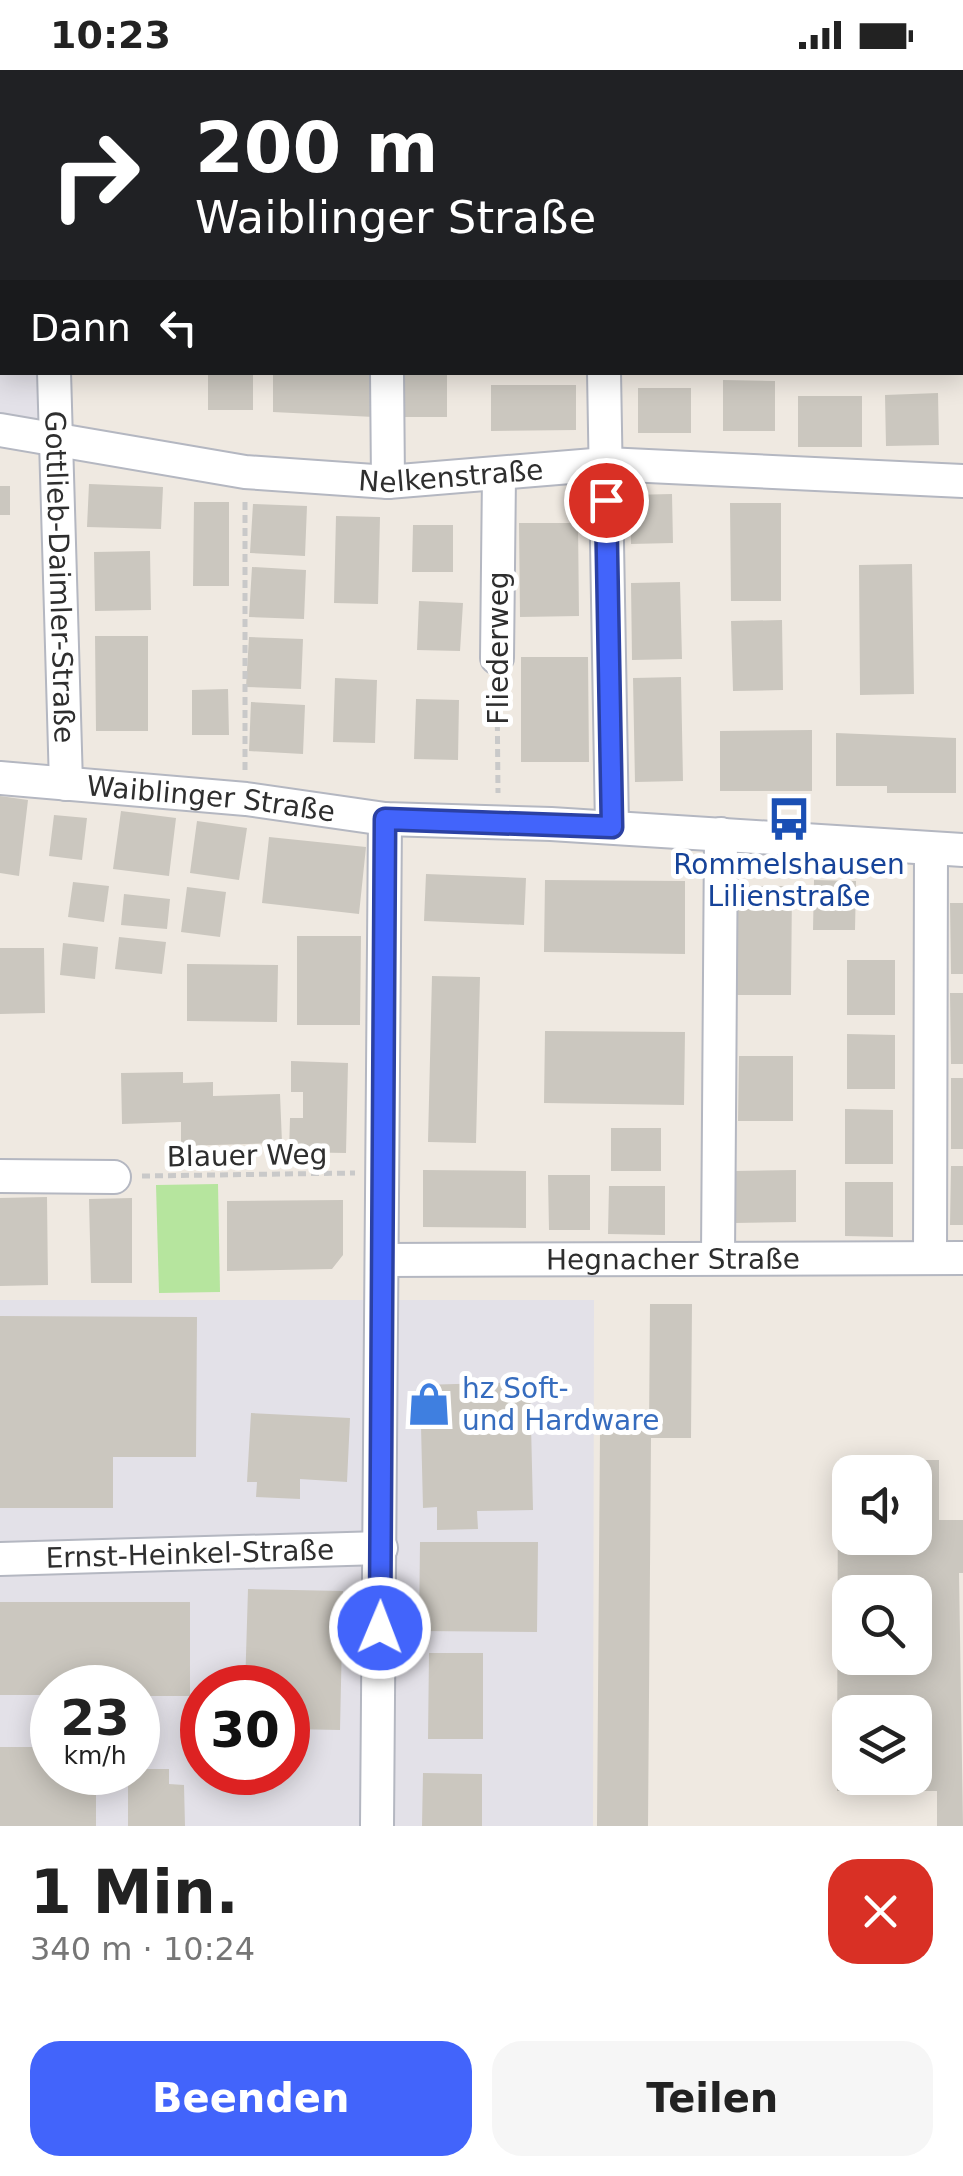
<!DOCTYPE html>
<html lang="de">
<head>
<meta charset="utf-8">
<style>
  :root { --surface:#fff; --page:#f6f6f6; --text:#222; --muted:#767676; --accent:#4264fb }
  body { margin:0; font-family:"DejaVu Sans",sans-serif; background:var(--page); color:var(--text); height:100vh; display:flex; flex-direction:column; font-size:38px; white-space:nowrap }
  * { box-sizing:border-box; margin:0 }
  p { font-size:32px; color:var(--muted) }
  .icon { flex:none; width:55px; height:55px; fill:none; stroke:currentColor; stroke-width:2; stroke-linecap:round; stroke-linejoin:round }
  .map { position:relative; height:1756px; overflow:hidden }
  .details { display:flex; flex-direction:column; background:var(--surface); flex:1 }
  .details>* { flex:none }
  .guide { position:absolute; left:0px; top:0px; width:965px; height:305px; box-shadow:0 5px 25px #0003; background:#202124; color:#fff; overflow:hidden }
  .controls { position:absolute; left:832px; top:1385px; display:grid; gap:20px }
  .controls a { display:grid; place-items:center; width:100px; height:100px; border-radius:20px; background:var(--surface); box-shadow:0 5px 25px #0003; font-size:50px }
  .speed { position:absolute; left:30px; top:1595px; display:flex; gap:20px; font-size:50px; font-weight:700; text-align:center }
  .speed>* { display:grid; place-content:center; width:130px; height:130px; border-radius:50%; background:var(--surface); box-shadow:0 5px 25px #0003; line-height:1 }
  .speed small { font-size:25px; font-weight:400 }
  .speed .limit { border:15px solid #d22; background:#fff; color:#111 }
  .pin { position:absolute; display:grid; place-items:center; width:85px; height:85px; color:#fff; margin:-42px; border:5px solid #fff; border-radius:50%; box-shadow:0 2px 10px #0007 }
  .me { position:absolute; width:110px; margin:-55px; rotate:1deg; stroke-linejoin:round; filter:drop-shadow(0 0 8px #0008) }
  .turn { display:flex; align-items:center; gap:35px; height:210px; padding:0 30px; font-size:45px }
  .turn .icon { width:130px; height:130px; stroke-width:2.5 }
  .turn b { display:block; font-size:70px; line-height:85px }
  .then { display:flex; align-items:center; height:95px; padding:0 30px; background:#0003; gap:20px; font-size:38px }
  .round { display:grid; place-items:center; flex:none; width:105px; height:105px; border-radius:30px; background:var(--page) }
  .headline { display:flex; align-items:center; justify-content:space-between; height:170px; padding:0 30px }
  h1 { font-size:60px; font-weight:700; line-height:75px }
  .primary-button { display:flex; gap:20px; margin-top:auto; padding:20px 30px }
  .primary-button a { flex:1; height:115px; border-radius:30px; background:var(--accent); color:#fff; font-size:40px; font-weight:700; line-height:115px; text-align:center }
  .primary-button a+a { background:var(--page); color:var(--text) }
  .status { display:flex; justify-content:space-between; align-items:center; height:70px; padding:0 50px; background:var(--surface); direction:ltr }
  .status svg { height:28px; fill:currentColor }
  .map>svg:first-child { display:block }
  .industrial { fill:#e3e1e8; fill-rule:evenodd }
  .green { fill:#b6e59e }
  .building { fill:#cbc7bf; fill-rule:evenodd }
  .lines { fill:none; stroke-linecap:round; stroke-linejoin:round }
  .minor-casing { stroke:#b4b7c1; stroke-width:36 }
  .path { stroke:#c9c9c9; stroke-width:5; stroke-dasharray:8 5; stroke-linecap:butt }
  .minor { stroke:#fff; stroke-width:32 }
  .route-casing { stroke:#2b41a3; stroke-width:25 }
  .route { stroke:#4264fb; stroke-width:18 }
  .labels { text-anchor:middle; stroke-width:10; stroke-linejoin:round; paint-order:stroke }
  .street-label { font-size:28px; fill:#2e2e2e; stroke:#fff }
  .transit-label { font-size:28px; fill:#164399; stroke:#fff }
  .shop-label { font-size:28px; fill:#366cbe; stroke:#fff; text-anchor:start }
</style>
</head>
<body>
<div class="status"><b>10:23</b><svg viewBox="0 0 49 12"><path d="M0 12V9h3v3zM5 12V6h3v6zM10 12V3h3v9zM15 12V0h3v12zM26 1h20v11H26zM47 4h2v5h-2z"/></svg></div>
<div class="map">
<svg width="963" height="1756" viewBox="0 0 963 1756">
  <rect width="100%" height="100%" fill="#efe9e1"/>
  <path class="industrial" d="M0 0 41 2H2V302L52 303 54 364 0 355Z
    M0 1230H594L593 1756H0ZM52 1618H138V1702H52ZM202 1618H288V1702H202Z"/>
  <path class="green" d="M218 1114 220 1222 159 1223 156 1115Z"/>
  <path class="building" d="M208 302H253V340H208Z
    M273 302H373L374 347 273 342Z
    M402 302H447V347H403Z
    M723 310 775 311V361H723Z
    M491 315H576V360L491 361Z
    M638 318H691V363H638Z
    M938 323 939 375 886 376 885 325Z
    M798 326H862V377H798Z
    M89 414 163 417 161 459 87 457Z
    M0 416H10V445H0Z
    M672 424 673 473 631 474 630 425Z
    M194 432H229V516H193Z
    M730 433H781V531H731Z
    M253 434 307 436 305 486 250 483Z
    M336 446 380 447 378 534 334 533Z
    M519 453H578L579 546 520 547Z
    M413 455H453V502H412Z
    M150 481 151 540 95 541 94 482Z
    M912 494 914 624 860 625 859 495Z
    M252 497 306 500 304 549 249 547Z
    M680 512 682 589 632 590 631 513Z
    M419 531 463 533 460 581 417 580Z
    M782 550 783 620 733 621 731 551Z
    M95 566H148V661H96Z
    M249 567 303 569 301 619 246 617Z
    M521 587H588L589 692H521Z
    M681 607 683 711 635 712 633 608Z
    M335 608 377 610 375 673 333 672Z
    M228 619 229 665H192V620Z
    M416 629 459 630 458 690 414 689Z
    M251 632 305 635 303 684 249 681Z
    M812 660V721H720V661Z
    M836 663 956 668V723H887V716H836Z
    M0 726 28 730 19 806 0 803Z
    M121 741 176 748 169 806 113 799Z
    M54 745 87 748 82 790 49 786Z
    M197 751 247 758 239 810 190 803Z
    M269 767 366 777 359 844 262 833Z
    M426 804 526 808 524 855 424 851Z
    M545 810 685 811V884L544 882Z
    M814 810 856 811 855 860H813Z
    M73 812 109 816 104 852 68 847Z
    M735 816H792L791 925H735Z
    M187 817 226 822 220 867 181 862Z
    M124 824 170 829 167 859 121 855Z
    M950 833H963V904H951Z
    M297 866H361L360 955H297Z
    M119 867 166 872 162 904 115 899Z
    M63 873 98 877 95 909 60 905Z
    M0 878H44L45 943 0 944Z
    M847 890H895V945H847Z
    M187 894 278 895 277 952 187 951Z
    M432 906 480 907 476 1073 428 1072Z
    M950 923H963V994H951Z
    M545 961 685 962 684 1035 544 1033Z
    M847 964 895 965V1019H847Z
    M739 986H793V1051H738Z
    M291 991 348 993 346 1083 289 1082 290 1048H303V1022H291Z
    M183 1002V1013L213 1012V1026L280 1024 282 1073 181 1076V1052L122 1054 121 1003Z
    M951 1008H963V1079H951Z
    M845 1039 893 1040V1094H845Z
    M611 1058H661V1101H611Z
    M951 1096H963V1155H950Z
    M423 1100 526 1101V1158L423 1157Z
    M796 1100V1152L734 1153V1101Z
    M548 1105H590V1160H549Z
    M845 1112H893V1167L845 1166Z
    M609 1116H665V1165L608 1164Z
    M47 1127 48 1215 0 1216V1128Z
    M132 1128V1213H91L89 1129Z
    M343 1130V1185L332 1199 227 1201V1131Z
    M650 1234H692L691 1368H651L648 1756H597L600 1361H649Z
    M0 1246 197 1247 196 1387H113V1438H0Z
    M530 1312 533 1440 477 1441 478 1459 437 1460V1437L423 1438 420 1315Z
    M251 1343 350 1348 347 1412 300 1409V1429L256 1427 257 1412H247Z
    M838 1390H939V1450H963V1503H959L963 1756H937V1721H837ZM850 1402H915V1468H850ZM850 1522H915V1588H850ZM850 1642H915V1708H850Z
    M420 1472H538L537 1562 419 1561Z
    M248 1519 343 1521 340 1660 288 1659V1618H245Z
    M0 1532H190V1626H138V1618H52V1625H0Z
    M429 1583H483V1669H428Z
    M0 1677H52V1702H96V1756H0Z
    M138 1699H169V1714L184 1715 185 1756H128V1702Z
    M423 1703 482 1704V1756H422Z"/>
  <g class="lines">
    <g class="minor-casing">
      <g id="minor">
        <path d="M46 0V2"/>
        <path d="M384 0V2"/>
        <path d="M595 0V2"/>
        <path d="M962 172H963"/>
        <path id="s1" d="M54 302 66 714"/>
        <path d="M387 302 388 412"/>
        <path d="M604 302 612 757"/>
        <path id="s2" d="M0 360 245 402 388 412 606 394 963 411"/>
        <path d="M497 588 499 405"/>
        <path id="s3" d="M0 708 246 729 385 749 551 754 963 780"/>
        <path d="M0 1106 114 1107"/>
        <path d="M718 1187 721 764"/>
        <path d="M930 1188 931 779"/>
        <path id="s4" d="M383 1190 963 1188"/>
        <path id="s5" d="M0 1489 381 1478"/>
        <path d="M377 1756 385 749"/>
      </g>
    </g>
    <path class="path" d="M245 432V701
      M497 614 498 723
      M142 1106 355 1103"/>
    <use href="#minor" class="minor"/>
  </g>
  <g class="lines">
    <g class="route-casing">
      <path id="route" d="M380 1558 385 749 612 757 606 430"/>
    </g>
    <use href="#route" class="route"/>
  </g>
  <defs>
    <g id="bus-bare" transform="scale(3.45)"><path d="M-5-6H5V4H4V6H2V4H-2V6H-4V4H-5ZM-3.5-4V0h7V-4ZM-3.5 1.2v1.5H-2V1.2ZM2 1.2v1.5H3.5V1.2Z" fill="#1a4fb4" stroke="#fff" stroke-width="2.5" paint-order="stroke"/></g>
    <g id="shop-bare" transform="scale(3.45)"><path d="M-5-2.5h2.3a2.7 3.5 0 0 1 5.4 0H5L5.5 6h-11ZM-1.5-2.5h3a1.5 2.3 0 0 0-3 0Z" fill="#3f7fe0" stroke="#fff" stroke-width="2.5" paint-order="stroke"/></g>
  </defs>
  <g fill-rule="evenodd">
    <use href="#bus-bare" x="789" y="749"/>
    <use href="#shop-bare" x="429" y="1334"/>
  </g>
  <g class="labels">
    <g class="street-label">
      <text dy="10" stroke="none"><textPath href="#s2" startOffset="455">Nelkenstraße</textPath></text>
      <text dy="10" stroke="none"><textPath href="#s1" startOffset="205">Gottlieb-Daimler-Straße</textPath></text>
      <text transform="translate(498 578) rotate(-90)" y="10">Fliederweg</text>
      <text dy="10" stroke="none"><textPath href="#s3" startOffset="212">Waiblinger Straße</textPath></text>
      <text transform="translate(247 1085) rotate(-1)" y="10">Blauer Weg</text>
      <text dy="10" stroke="none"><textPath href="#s4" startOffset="290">Hegnacher Straße</textPath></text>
      <text dy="10" stroke="none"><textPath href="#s5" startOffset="190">Ernst-Heinkel-Straße</textPath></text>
    </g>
    <g class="transit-label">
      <text x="789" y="804">Rommelshausen<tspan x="789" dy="32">Lilienstraße</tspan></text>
    </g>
    <g class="shop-label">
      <text x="462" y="1328">hz Soft-<tspan x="462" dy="32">und Hardware</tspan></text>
    </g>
  </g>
</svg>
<div class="controls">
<a><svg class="icon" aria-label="sound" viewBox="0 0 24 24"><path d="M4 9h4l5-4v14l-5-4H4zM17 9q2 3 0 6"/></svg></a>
<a><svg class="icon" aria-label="search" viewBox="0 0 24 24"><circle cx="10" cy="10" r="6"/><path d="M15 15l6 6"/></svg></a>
<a><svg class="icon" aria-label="layers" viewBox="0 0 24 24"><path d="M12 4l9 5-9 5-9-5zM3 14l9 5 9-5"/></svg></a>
</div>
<div class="speed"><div>23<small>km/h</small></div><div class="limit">30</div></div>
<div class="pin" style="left:606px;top:430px;background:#d93025"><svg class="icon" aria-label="arrive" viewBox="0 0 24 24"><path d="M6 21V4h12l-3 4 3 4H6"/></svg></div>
<svg class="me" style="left:380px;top:1558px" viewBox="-20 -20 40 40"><circle r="17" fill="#4264fb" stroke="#fff" stroke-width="3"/><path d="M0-11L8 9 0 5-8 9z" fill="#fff"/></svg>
<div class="guide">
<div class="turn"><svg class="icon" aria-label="right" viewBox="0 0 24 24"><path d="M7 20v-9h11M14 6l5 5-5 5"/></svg><div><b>200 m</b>Waiblinger Straße</div></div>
<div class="then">Dann<svg class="icon" aria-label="left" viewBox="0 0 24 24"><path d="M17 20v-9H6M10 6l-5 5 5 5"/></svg></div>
</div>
</div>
<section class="details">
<div class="headline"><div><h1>1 Min.</h1><p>340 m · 10:24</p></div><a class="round" style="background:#d93025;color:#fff"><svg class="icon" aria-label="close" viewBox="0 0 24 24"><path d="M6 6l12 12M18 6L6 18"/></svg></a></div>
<div class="primary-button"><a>Beenden</a><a>Teilen</a></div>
</section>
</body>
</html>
